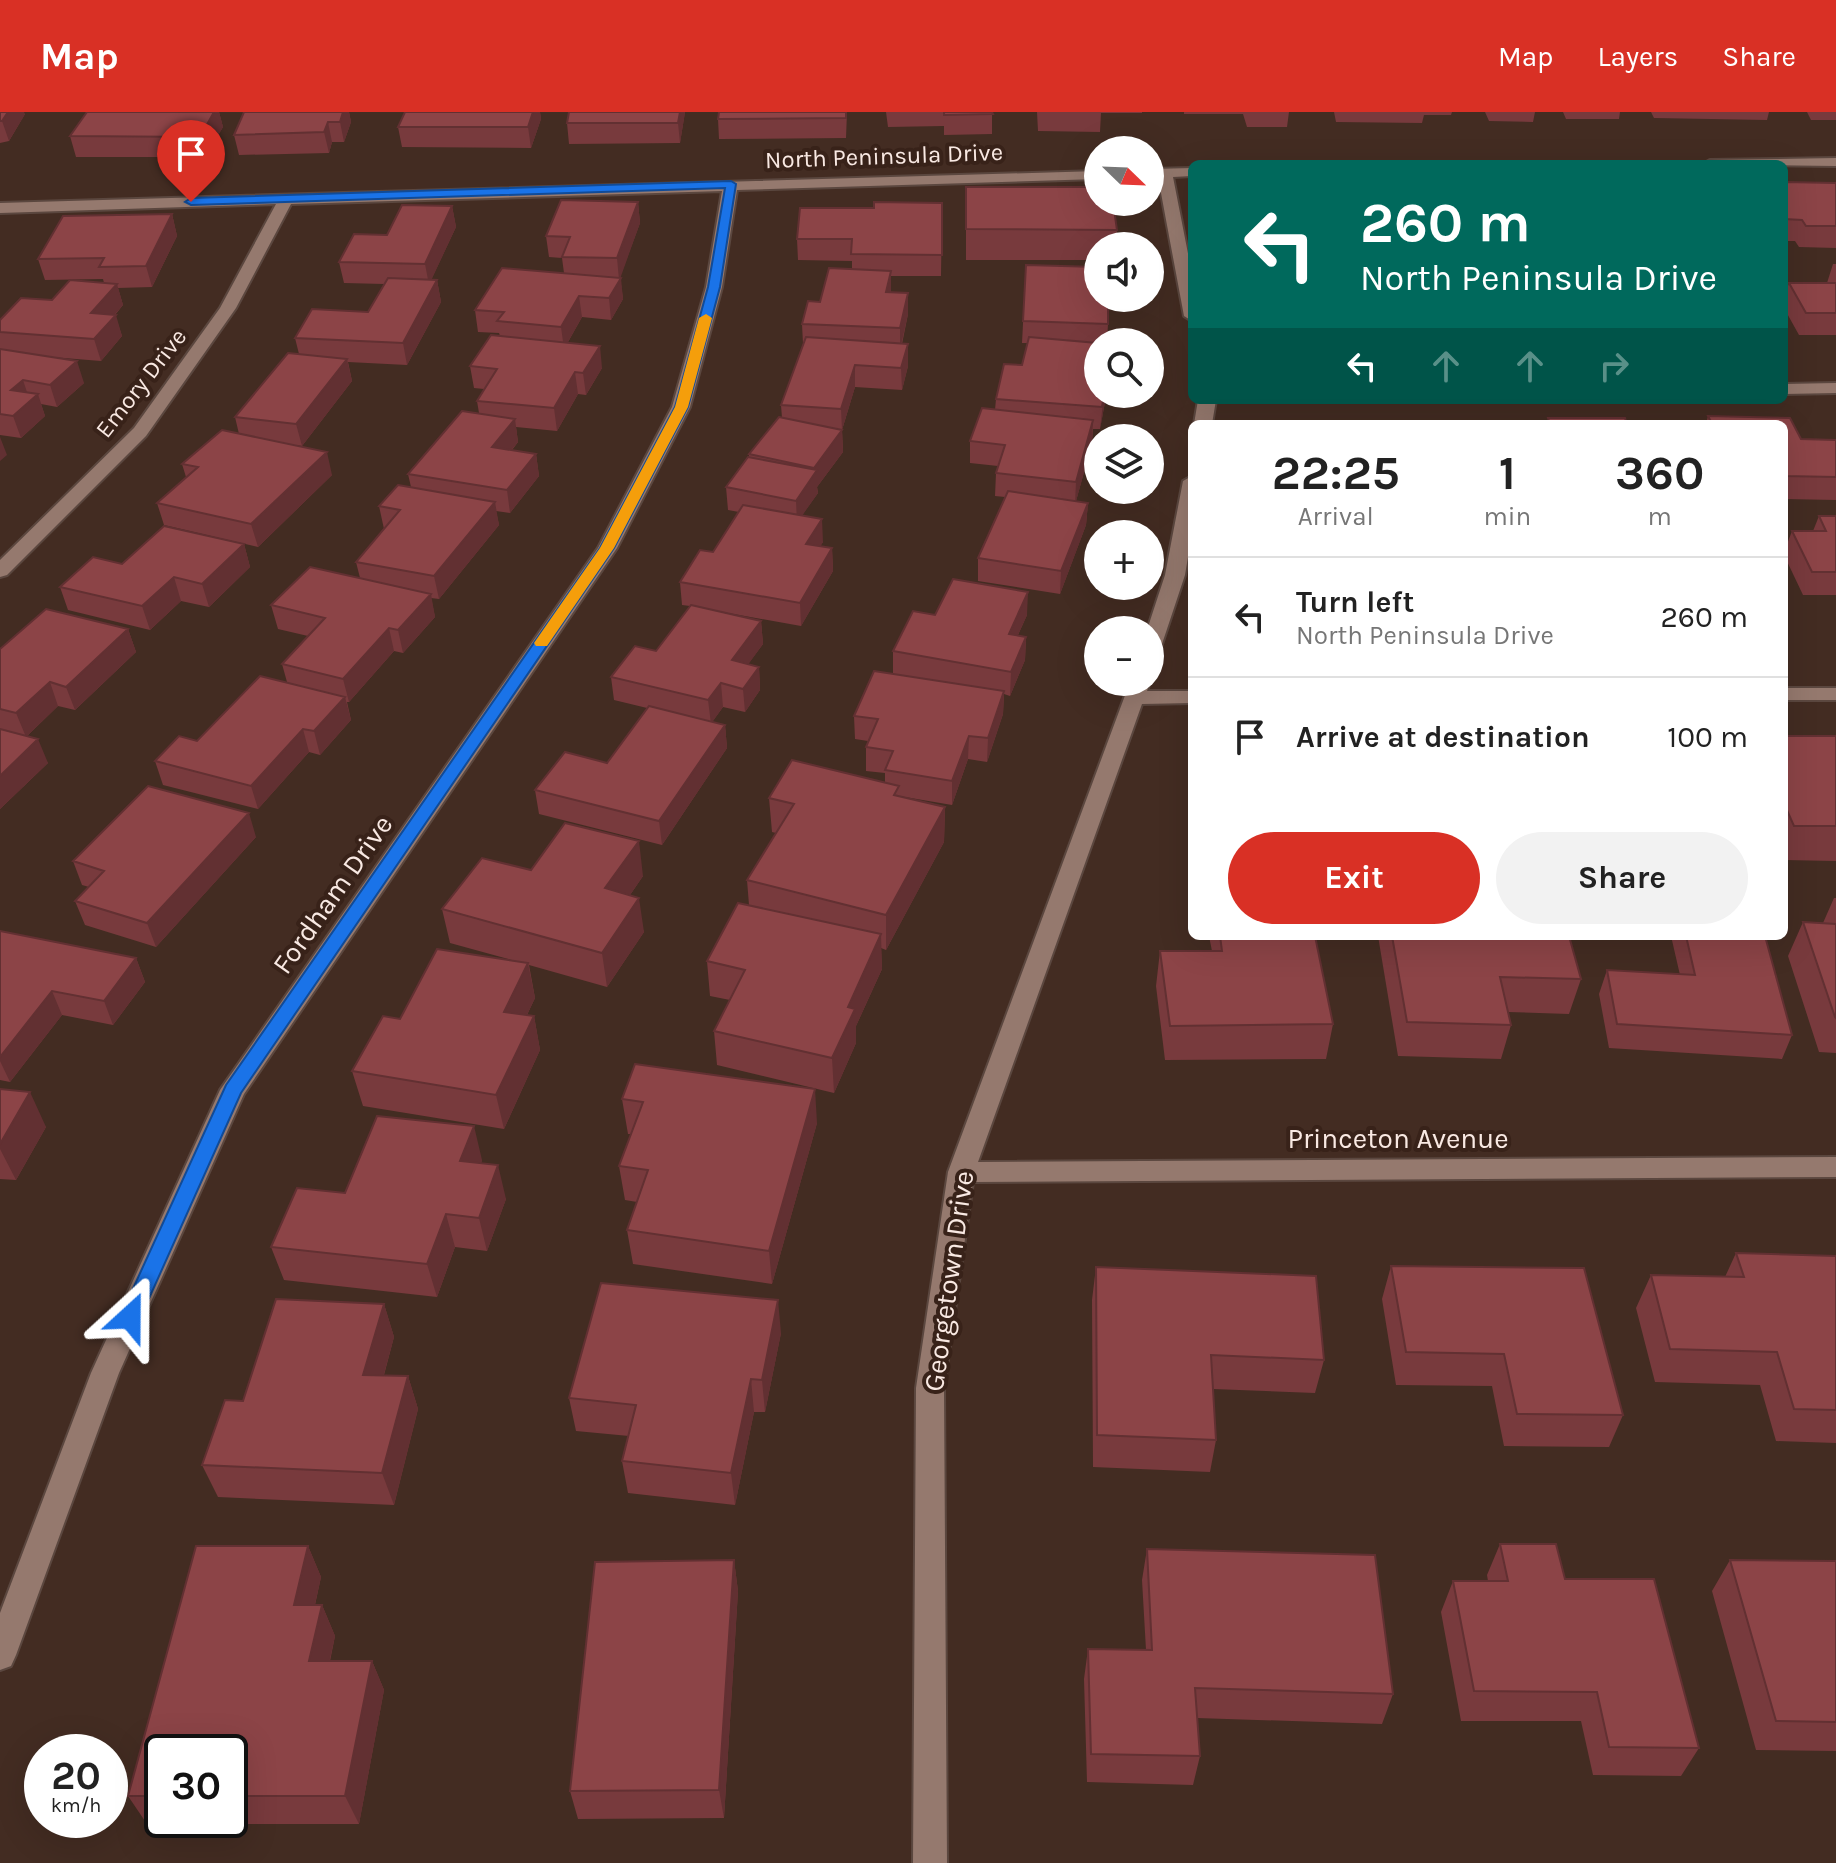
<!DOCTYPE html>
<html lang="en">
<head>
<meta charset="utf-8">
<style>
  :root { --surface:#fff; --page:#f2f2f2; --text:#222; --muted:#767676; --line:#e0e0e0; --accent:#d93025 }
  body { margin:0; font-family:Karla,sans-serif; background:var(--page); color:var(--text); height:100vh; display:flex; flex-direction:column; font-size:30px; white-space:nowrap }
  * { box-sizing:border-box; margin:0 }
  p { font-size:26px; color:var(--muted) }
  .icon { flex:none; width:44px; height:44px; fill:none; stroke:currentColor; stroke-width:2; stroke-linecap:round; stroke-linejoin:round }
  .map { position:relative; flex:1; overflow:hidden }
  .side { position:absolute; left:1188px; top:308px; width:600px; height:520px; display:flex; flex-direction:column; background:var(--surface); border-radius:12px; box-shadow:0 8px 32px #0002 }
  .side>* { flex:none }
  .hud { position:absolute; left:1188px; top:48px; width:600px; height:244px; border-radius:12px; box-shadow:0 8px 32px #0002; background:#00695c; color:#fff; overflow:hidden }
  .needle { width:52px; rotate:113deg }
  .buttons { position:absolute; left:1084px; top:24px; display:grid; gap:16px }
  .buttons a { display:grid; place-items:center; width:80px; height:80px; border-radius:50%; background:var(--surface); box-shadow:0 8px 32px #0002; font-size:40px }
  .speed { position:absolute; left:24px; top:1622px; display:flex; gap:16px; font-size:40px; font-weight:700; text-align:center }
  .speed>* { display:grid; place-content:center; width:104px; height:104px; border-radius:50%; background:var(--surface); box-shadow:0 8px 32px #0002; line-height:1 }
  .speed small { font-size:20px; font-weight:400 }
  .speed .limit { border:4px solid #111; border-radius:12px; background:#fff; color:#111 }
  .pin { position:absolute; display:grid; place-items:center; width:68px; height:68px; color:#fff; margin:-82px -34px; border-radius:50% 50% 50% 0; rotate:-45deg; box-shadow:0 0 8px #0007 }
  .pin .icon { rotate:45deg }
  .me { position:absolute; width:88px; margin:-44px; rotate:24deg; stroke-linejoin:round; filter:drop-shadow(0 0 6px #0008) }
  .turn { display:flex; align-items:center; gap:28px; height:168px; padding:0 40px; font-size:36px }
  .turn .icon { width:104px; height:104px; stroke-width:2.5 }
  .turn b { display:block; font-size:56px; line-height:68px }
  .lanes { display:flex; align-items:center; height:76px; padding:0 40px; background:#0003; justify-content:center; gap:40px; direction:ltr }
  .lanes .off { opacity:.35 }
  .eta { display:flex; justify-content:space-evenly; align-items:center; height:136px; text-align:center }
  .eta b { font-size:48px; font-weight:700; line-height:56px }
  .action { display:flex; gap:16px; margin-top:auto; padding:16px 40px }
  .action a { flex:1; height:92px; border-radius:48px; background:var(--accent); color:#fff; font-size:32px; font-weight:700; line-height:92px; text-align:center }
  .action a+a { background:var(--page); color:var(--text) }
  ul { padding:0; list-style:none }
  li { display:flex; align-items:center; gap:24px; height:120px; padding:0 40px; border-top:2px solid var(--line) }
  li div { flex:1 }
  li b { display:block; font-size:30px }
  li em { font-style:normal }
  header { display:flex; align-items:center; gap:48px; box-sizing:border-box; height:112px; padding:0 40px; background:var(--accent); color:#fff }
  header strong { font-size:38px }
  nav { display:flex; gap:44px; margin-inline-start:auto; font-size:28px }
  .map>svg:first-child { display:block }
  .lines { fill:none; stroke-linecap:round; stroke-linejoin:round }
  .minor-casing { stroke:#5b473f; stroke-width:4 }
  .minor { fill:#95796e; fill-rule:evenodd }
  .wall { fill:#783a3d; fill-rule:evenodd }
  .shaded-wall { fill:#623032 }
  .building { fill:#8c4447; stroke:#623032; stroke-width:2 }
  .route { fill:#1a73e8; stroke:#114b97; stroke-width:2 }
  .slow { fill:#f59e0b }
  .labels { text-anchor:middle; stroke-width:8; stroke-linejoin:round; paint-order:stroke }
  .far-street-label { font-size:24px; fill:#f9e9e3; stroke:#382219 }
  .street-label { font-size:28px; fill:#f9e9e3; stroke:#382219 }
</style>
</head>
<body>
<header>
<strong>Map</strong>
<nav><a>Map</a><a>Layers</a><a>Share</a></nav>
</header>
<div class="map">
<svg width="1836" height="1751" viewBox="0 0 1836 1751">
  <rect width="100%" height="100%" fill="#432c22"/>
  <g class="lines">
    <g class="minor-casing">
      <path id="minor" d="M1836 46V54L1703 52 1710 48Z
        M1192 56V64L1173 65 1192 162V209L1184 204 1158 65H1150L1152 57Z
        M1098 59V67L737 78 722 175 690 295 617 436 244 982 119 1261 16 1543 11 1554 0 1558V1501L91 1261 220 978 598 436 672 295 706 175 722 79 291 92 236 196 146 324 7 463 0 465V448L134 316 220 196 276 92 0 101V91Z
        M1836 271V281L1784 282V272Z
        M1198 288H1216L1212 312H1194Z
        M1192 364V421L1185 463 1160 538 1150 544V518H1147L1165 463 1183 369Z
        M1130 570H1150L1147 579H1192V591L1142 592 978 1050 1836 1045V1065L973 1070 944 1276 947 1751H913L916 1276 948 1060Z
        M1784 576H1836V588H1784Z"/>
    </g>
    <use href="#minor" class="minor"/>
  </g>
  <path class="wall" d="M0 0 25 2 9 29 0 31Z
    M87 0H219L223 15 205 45H76L70 24Z
    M244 0H349L351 10 344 30H332L329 41 239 43 234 23Z
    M405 0H540L541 7 531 36 402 35 398 15Z
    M685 0 680 31 569 32 567 11Z
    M719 0H847L846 26 719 27 718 7Z
    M886 0H992V22L944 23V14L888 15Z
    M1037 0H1142V1H1101L1100 20 1038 19Z
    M1184 0H1289L1287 15H1247L1243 2H1184Z
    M1334 0H1452L1451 3H1424L1422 11 1336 10Z
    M1485 0H1535L1533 10 1489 9Z
    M1563 0H1620L1619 7H1566Z
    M1651 0H1769L1767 8 1654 6Z
    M1807 0H1836V8H1811Z
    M1784 70 1836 71V136L1799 135 1795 129H1784Z
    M966 75 1117 118 1115 134H1098V148H966Z
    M638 90 640 111 620 165 623 187 611 208 582 205 568 230 602 256 586 283 578 282 557 319 516 315 518 330 512 338 536 342 539 364 510 401 496 399 499 413 439 487 431 486 435 505 403 541 394 539 349 590H347L351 608 320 643 309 640 258 697 163 673 155 649 197 629 287 570 282 552 308 524 278 517 271 493 360 466 356 450 384 417 379 394 411 375 408 362 479 301 477 289 484 277 474 276 470 254 500 224 499 221 478 220 475 198 564 161 562 146 549 145 546 124Z
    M942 91 941 164H891V180L908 202 902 232H908V254L902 278 855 275 842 318 843 340 817 375 818 381 802 403 823 430 820 434 832 436 833 459 801 514 717 499 761 509 763 532 748 552 759 555 760 578 745 600 723 595 712 610 725 613 727 636 662 733 539 702 535 678 607 651 647 596 614 588 611 565 656 539 690 494 682 493 680 470 713 440 739 400 728 398 726 375 749 345V342L782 306 781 293 803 232 802 212 820 190 852 157V149L798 148 797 127 874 96Z
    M452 94 456 115 431 168H437L441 190 407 253 348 250 352 269 302 334 295 333 332 363 258 435 164 413 157 391 186 365 182 352 239 322 235 305 299 242 295 226 368 200 384 172 344 171 339 150 387 123Z
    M172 102 177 124 152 175 118 176 123 193 115 203 122 224 101 249 51 245 84 271 57 295 41 292 45 304 21 326 0 323V208L52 188 104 171 103 167 45 168 38 147Z
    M1833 152H1836V223H1799L1784 196V186L1789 171H1827Z
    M1026 153 1108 212 1107 230H1098V233H1096L1095 253 1092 267 1098 282H1106L1105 290 1100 317H1093L1092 331 1076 389 1088 391 1086 413 1060 482 978 469V446L1005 385 995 384 996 361 998 354 970 351V329L995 298 996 287 1022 253 1028 231H1022Z
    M1708 304 1790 306 1801 327 1836 328V388L1784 387V312H1706Z
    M1819 404H1836V483H1803L1784 443V440L1792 419H1813Z
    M244 432 250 455 209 495 181 489 150 518 68 498 60 475 122 452Z
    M935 503H1027L1018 523 1026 525 1025 548 1010 584 1004 582 1003 602 987 650 968 647 952 693 899 684 945 695 944 730 886 838 881 836 882 857 856 914V931L834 981 717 953 714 919 730 888 710 884 707 849 749 793 747 768 776 721 772 720 769 686 885 671V661L866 659V635L868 629 855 627 854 604 893 562V539Z
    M128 517 136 540 75 598 58 594 27 624 48 651 0 697V537Z
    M1784 624H1836V749L1784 748Z
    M256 725 156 835 85 813 75 789 89 775 82 773 73 749Z
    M531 758 643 764 630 783 644 820 607 875 529 853 535 886 527 903 534 904 540 938 504 1017 363 994 352 959 400 907 515 849 450 831 442 797Z
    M1834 786H1836V941L1819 940 1788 844 1803 810 1823 811Z
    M0 819 136 846 145 870 113 913 62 903 10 970 0 968Z
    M1209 824H1315L1333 912 1326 947 1165 948 1156 874 1160 839H1212Z
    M1378 824H1569L1581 867 1569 902 1508 900 1511 913 1501 947 1398 944Z
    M1671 824H1765L1792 923 1782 947 1609 936 1599 882 1607 858 1680 863Z
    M0 977 46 1015 16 1068 0 1067Z
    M622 987 817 1011 772 1172 633 1152 627 1118 637 1090 625 1088 619 1054 631 1022H628Z
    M482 1048 481 1051 506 1087 487 1139 455 1135 437 1185 284 1168 271 1135 345 1081Z
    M1736 1141 1836 1144V1331L1776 1329 1760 1273 1655 1270 1636 1196 1651 1163 1725 1165Z
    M1391 1154 1623 1303 1609 1335 1504 1334 1492 1274 1396 1273 1382 1187Z
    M1096 1155 1324 1248 1315 1281 1213 1277 1216 1328 1210 1360 1093 1355 1092 1188Z
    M384 1192 394 1225 384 1263 408 1264 418 1297 394 1393 218 1385 202 1353 243 1289Z
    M781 1221 765 1300H754L735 1393 628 1381 622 1349 629 1324 576 1319 569 1286Z
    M1500 1432 1565 1467 1699 1636 1681 1664 1593 1663 1581 1609H1461L1441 1500 1453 1469H1488L1487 1463Z
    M196 1434H308L321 1465 315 1493H322L335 1524 330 1549H372L384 1578 359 1712H147L128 1684ZM162 1640H230V1708H162Z
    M1147 1437 1393 1582 1382 1612 1197 1606 1200 1644 1193 1673 1087 1670 1084 1567 1088 1537 1146 1538 1142 1468Z
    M734 1448 738 1479 724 1706 578 1707 570 1679Z
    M1730 1448 1836 1449V1639L1756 1638 1712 1479Z"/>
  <path class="shaded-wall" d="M8 0H24L25 2 9 29 2 9Z
    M214 0H219L223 15 205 45 200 25Z
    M343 0H349L351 10 344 30 340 10Z
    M533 0H540L541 7 531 36 528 15Z
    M680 0H685L680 31 678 11Z
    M328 10 332 30 329 41 324 20Z
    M638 90 640 111 620 167 621 166 623 187 611 208 609 186 619 168 617 146Z
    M452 94 456 115 429 173 425 152Z
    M172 102 177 124 152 175 146 154Z
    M891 159V180H886Z
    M437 168 441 190 407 253 403 231Z
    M117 172 123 193 98 222 91 201Z
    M908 181V202L900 238V216Z
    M579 184 582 205 564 237 561 215Z
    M116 203 122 224 101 249 94 227Z
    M1097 231 1095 253 1088 289 1089 267Z
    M908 232V254L902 278 901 256Z
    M600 234 602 256 586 283 583 261Z
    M347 247 352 269 302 334 296 312Z
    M77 249 84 271 57 295 50 273Z
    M855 253V275L842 318 843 340 817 375 818 381 797 411 796 389 814 362V356L842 318 841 297Z
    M575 260 578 282 557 319 554 296Z
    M23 268 30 289 38 282 45 304 21 326 13 304 11 278Z
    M1104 282H1106L1105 290 1100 317Z
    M515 307 518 330 496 357 492 335Z
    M1093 308 1092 331 1075 393 1076 370Z
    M0 325 7 343 0 349Z
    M327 340 332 363 258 435 251 412Z
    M536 342 539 364 510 401 507 378Z
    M495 390 499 413 439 487 434 464Z
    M1088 391 1086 413 1060 482 1061 459Z
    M822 407 823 430 808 455 806 432Z
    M244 432 250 455 209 495 202 472Z
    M832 436 833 459 801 514 800 491Z
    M174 465 181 489 150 518 142 494Z
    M1028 480 1027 503 1008 545 1009 522Z
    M431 482 435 505 403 541 398 518Z
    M761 509 763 532 734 572 732 548Z
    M389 516 394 539 349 590 343 567Z
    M128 517 136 540 75 598 66 575Z
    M1026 525 1025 548 1010 584 1011 560Z
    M759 555 760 578 745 600 743 577Z
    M50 570 58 594 26 625 16 601Z
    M721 571 723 595 711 612 708 588Z
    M1004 579 1003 602 987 650 988 626Z
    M345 585 351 608 320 643 314 619Z
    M725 613 727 636 662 733 659 709Z
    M303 617 309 640 258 697 251 674Z
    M969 624 968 647 952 693V669Z
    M38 627 48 651 0 697V664Z
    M945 695 944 730 886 838V803Z
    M249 701 256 725 156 835 147 811Z
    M639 729 643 764 611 811 605 776Z
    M639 786 644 820 607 875 602 841Z
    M881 822 882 857 856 914V931L834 981 832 946 848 895Z
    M136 846 145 870 113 913 104 889Z
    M528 851 535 886 512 934 504 900Z
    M52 879 62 903 10 970 0 949V945Z
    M534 904 540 938 504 1017 496 983Z
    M815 977 817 1011 772 1172 769 1139Z
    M30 980 46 1015 16 1068 0 1037V1032Z
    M474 1014 482 1048 469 1083 460 1049Z
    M498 1053 506 1087 487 1139 479 1106Z
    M446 1102 455 1135 437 1185 427 1152Z
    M778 1188 781 1221 765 1300 762 1268Z
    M384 1192 394 1225 375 1295 363 1263Z
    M408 1264 418 1297 394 1393 382 1361Z
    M751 1267 754 1300 735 1393 731 1361Z
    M308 1434 321 1465 308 1524 294 1493Z
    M734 1448 738 1479 724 1706 719 1678Z
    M322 1493 335 1524 323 1579 309 1549Z
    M372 1549 384 1578 359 1712 345 1684Z"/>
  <path class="building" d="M0 0H8L2 9H0Z
    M87 0H214L200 25 70 24Z
    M244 0H343L340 10H328L324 20 234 23Z
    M405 0H533L528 15H398Z
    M569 0H680L678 11H567Z
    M719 0H846V6L718 7Z
    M944 0H992L993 2 944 3Z
    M1784 70 1836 71V114H1806L1802 108 1784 107Z
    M966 75H1098V90H1113L1117 118 966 117Z
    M561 88 638 90 617 146 562 145 570 125 546 124Z
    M874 90 942 91V143L851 142 852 127H797L800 96H874Z
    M402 93 452 94 425 152 339 150 354 122 387 123Z
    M172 102 146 154 99 155 104 146 38 147 63 104Z
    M1026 153 1098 155V186H1108V212L1023 209Z
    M502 156 621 166 609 186 579 184 561 215 497 209 504 200 475 198Z
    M829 156 891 159 886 180 908 181 900 216 802 212 808 189 820 190Z
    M388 166 437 168 403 231 295 226 312 197 368 200Z
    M70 168 117 172 91 201 116 203 94 227 0 220V208L21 186 52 188Z
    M1789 171H1836V201H1806Z
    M491 223 600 234 583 261 575 260 554 296 477 289 497 257 470 254Z
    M806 225 908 232 901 256 855 253 841 297 781 293Z
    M1029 225 1097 231 1089 267 1098 268V282H1104L1102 295 996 287 1004 252 1022 253Z
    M0 237 77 249 50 273 23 268 11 278 38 282 13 304 0 302Z
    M288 241 347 247 296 312 235 305Z
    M982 296 1093 308 1076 370 996 361 1005 333 970 329Z
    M462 299 515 307 492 335 536 342 507 378 408 362Z
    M1708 304 1790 306 1801 327 1836 328V365L1784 364V312H1712Z
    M779 305 842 318 814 356 749 342Z
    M1548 306H1625L1627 312H1550Z
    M1294 309 1393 312H1295Z
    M222 318 327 340 251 412 157 391 198 355 182 352Z
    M748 345 817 358 796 389 726 375Z
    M398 373 495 390 434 464 356 450 400 398 379 394Z
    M1008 379 1088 391 1061 459 978 446Z
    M743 393 822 407 806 432 832 436 800 491 680 470 700 438 713 440Z
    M1819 404H1836V460H1812L1792 419H1826Z
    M164 414 244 432 202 472 174 465 142 494 60 475 93 445 122 452Z
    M310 455 431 482 398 518 389 516 343 567 282 552 325 506 271 493Z
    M953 467 1028 480 1009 522 1026 525 1011 560 893 539 913 499 935 503Z
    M691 493 761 509 732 548 759 555 743 577 721 571 708 588 611 565 635 534 656 539Z
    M46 497 128 517 66 575 50 570 16 601 0 597V537Z
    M874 559 1004 579 988 626 969 624 952 669 885 658 893 639 866 635 878 607 854 604Z
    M260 564 345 585 314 619 303 617 251 674 155 649 179 624 197 629Z
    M649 594 725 613 659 709 535 678 565 640 607 651Z
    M0 617 38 627 0 664Z
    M1784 624H1836V714H1794L1786 696H1784Z
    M792 648 899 674 894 683 945 695 886 803 747 768 794 692 769 686Z
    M148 674 249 701 147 811 75 789 104 759 73 749Z
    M565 711 639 729 605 776 639 786 602 841 442 797 482 746 531 758Z
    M738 791 881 822 848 895 855 897 832 946 714 919 745 858 707 849Z
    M1803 810 1836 812V906L1835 905Z
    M0 819 136 846 104 889 52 879 0 945Z
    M1220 824H1315L1333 912 1170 914 1160 839H1222Z
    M1392 824H1569L1581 867 1500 865 1511 913 1407 910Z
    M1686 824H1765L1792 923 1617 912 1607 858 1695 863Z
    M437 837 528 851 504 900 534 904 496 983 352 959 383 904 400 907Z
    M635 952 815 977 769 1139 627 1118 648 1058 619 1054 643 990 622 987Z
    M0 977 30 980 0 1032Z
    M377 1004 474 1014 460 1049 498 1053 479 1106 446 1102 427 1152 271 1135 297 1076 345 1081Z
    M1736 1141 1836 1144V1298L1794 1297 1777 1240 1670 1237 1651 1163 1744 1165Z
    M1391 1154 1584 1156 1623 1303 1517 1302 1504 1242 1406 1240Z
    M1096 1155 1316 1164 1324 1248 1211 1243 1216 1328 1097 1323Z
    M601 1171 778 1188 762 1268 751 1267 731 1361 622 1349 636 1293 569 1286Z
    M276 1187 384 1192 363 1263 408 1264 382 1361 202 1353 225 1288 243 1289Z
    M1500 1432H1556L1565 1467H1654L1699 1636 1609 1635 1597 1580 1474 1579 1453 1469H1508Z
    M196 1434H308L294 1493H322L309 1549H372L345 1684H230V1640H162V1684H128Z
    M1147 1437 1375 1443 1393 1582 1195 1576 1200 1644 1091 1642 1088 1537 1152 1538Z
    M734 1448 719 1678 570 1679 595 1450Z
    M1730 1448 1836 1449V1610L1776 1609Z"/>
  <path class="route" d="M731 69 736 72 720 175 688 295 614 436 241 981 138 1211 130 1213 123 1211 120 1205 226 973 600 436 675 295 708 175 725 76 191 93 185 90 191 86Z"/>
  <path class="slow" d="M706 202 712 206 688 295 614 436 547 534H536L534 531 600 436 675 295 699 206Z"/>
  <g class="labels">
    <g class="far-street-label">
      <text transform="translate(884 44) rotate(-2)" y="8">North Peninsula Drive</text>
      <text transform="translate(141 271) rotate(-52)" y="8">Emory Drive</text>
    </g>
    <g class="street-label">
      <text transform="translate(332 782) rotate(-55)" y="10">Fordham Drive</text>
      <text x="1398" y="1036">Princeton Avenue</text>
      <text transform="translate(948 1169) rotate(-82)" y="10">Georgetown Drive</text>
    </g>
  </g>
</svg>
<div class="buttons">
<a><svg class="needle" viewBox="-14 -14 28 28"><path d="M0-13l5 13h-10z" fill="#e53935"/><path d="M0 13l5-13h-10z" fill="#767676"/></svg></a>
<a><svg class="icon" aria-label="sound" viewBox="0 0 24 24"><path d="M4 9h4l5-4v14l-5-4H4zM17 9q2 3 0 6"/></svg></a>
<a><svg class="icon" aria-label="search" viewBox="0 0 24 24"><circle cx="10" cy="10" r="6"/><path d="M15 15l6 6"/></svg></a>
<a><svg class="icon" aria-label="layers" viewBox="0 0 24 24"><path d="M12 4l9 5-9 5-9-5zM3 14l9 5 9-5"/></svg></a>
<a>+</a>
<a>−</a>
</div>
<div class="speed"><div>20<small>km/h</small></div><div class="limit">30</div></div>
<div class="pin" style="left:191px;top:90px;background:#d93025"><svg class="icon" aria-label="arrive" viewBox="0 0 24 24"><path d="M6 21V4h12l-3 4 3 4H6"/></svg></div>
<svg class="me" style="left:130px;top:1205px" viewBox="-20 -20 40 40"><path d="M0-17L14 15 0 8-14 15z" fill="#1a73e8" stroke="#fff" stroke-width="4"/></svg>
<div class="hud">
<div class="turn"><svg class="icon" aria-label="left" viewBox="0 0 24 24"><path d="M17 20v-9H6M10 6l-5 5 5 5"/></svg><div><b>260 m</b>North Peninsula Drive</div></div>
<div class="lanes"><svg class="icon" aria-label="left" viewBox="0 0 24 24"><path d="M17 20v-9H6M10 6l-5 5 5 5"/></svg><svg class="icon off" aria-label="ahead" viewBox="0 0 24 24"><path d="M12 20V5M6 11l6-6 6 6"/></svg><svg class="icon off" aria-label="ahead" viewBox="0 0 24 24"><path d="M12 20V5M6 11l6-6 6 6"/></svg><svg class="icon off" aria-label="right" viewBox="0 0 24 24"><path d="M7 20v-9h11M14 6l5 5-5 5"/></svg></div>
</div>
<section class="side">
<div class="eta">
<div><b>22:25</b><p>Arrival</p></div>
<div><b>1</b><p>min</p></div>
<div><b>360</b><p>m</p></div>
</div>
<ul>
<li><svg class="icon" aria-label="left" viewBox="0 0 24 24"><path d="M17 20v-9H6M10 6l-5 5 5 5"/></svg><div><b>Turn left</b><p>North Peninsula Drive</p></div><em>260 m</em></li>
<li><svg class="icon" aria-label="arrive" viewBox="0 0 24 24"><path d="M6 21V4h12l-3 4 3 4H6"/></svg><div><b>Arrive at destination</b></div><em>100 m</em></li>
</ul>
<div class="action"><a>Exit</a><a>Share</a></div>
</section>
</div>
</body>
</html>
